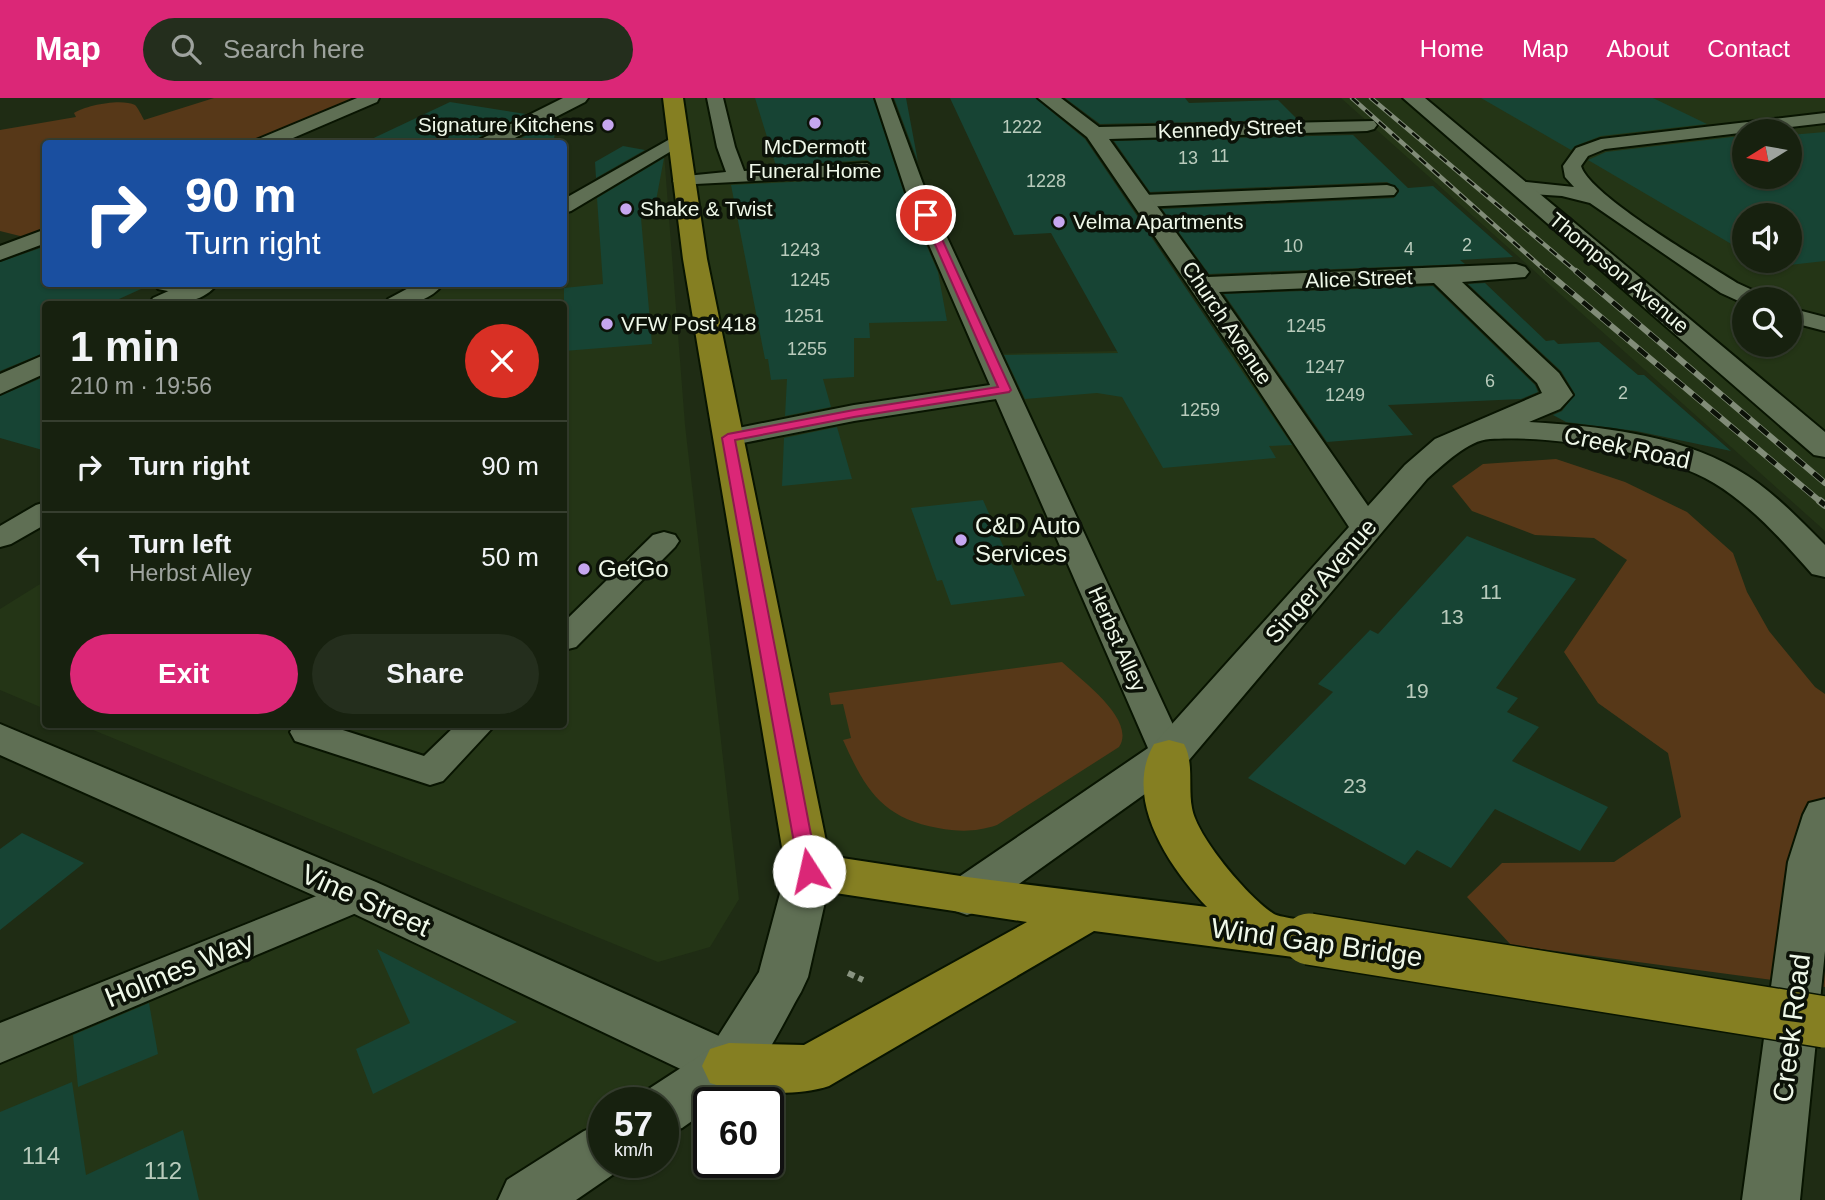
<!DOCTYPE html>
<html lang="en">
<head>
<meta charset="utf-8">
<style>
  :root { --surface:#17210f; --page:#242e1d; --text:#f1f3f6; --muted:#9ea39e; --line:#363e2f; --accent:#db2777 }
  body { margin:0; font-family:Helvetica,sans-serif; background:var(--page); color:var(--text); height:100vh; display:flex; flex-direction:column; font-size:26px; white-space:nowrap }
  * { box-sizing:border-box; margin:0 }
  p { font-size:23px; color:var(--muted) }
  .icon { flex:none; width:38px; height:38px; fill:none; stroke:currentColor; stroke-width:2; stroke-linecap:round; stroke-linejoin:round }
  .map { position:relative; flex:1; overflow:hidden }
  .panel { position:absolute; left:42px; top:203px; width:525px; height:427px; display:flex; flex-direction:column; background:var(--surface); border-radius:7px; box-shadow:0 2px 5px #0004,0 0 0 2px var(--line) }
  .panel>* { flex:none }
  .hud { position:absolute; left:42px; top:42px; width:525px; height:147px; border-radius:7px; box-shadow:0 2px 5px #0004,0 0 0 2px var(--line); background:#1a4fa0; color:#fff; overflow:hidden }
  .needle { width:46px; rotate:259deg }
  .buttons { position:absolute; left:1732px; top:21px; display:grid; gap:14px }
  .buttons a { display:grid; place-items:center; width:70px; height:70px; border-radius:50%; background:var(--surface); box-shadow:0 2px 5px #0004,0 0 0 2px var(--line); font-size:35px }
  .speed { position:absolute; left:588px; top:989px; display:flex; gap:14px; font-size:35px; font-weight:700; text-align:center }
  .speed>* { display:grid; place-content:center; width:91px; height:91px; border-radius:50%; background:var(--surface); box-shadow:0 2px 5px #0004,0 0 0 2px var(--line); line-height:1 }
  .speed small { font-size:18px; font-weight:400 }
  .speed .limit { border:4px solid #111; border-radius:10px; background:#fff; color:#111 }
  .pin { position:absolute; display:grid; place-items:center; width:60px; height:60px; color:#fff; margin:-30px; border:4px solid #fff; border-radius:50%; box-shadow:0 2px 7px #0007 }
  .me { position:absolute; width:77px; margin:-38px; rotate:350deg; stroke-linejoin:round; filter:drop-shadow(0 0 5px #0008) }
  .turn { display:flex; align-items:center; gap:24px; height:147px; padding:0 28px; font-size:32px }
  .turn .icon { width:91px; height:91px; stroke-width:2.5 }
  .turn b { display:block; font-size:49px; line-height:60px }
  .round { display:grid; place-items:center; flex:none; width:74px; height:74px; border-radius:37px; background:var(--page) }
  .headline { display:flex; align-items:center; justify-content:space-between; height:119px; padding:0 28px }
  h1 { font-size:42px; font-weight:800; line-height:52px }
  .cta { display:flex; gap:14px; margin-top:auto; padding:14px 28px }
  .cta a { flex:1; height:80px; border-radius:42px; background:var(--accent); color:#fff; font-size:28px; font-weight:800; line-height:80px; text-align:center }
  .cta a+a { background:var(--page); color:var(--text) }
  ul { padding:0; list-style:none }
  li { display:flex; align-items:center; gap:21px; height:91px; padding:0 28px; border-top:2px solid var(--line) }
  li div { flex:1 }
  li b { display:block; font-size:26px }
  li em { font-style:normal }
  header { display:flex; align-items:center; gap:42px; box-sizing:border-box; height:98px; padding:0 35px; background:var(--accent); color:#fff }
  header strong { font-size:33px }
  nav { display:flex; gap:38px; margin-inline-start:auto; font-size:24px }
  .search { width:490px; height:63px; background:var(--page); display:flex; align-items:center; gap:18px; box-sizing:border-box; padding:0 24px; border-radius:38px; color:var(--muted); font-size:26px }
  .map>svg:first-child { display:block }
  .built { fill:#243516; fill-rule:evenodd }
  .green { fill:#573818 }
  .building { fill:#174434 }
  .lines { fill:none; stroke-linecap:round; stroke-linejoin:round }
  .lane-casing { stroke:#081401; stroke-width:4 }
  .street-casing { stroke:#081401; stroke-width:4 }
  .secondary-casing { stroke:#081401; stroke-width:4 }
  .primary-casing { stroke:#081401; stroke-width:4 }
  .path { stroke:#899481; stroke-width:6; stroke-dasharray:7 4.5; stroke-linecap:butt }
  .lane { fill:#5f6f54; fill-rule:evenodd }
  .street { fill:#5f6f54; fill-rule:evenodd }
  .secondary { fill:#5f6f54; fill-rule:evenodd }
  .primary { fill:#857f22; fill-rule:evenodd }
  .rail-far2-casing { stroke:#818c78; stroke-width:4.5 }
  .rail-far1-casing { stroke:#818c78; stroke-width:6 }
  .rail-casing { stroke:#818c78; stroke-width:8 }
  .rail-far2 { stroke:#0c1208; stroke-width:2.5; stroke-dasharray:9; stroke-linecap:butt }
  .rail-far1 { stroke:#0c1208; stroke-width:4.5; stroke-dasharray:12; stroke-linecap:butt }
  .rail { stroke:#0c1208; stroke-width:5; stroke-dasharray:16; stroke-linecap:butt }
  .primary-bridge-casing { stroke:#081401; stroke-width:54; stroke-linecap:butt }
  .primary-bridge { stroke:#857f22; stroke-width:51 }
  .route { fill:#db2777; stroke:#8e194d; stroke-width:2 }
  .poi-dot { fill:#c6a6f0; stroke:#0c1208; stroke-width:2.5 }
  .labels { text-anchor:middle; stroke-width:7; stroke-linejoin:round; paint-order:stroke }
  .far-number-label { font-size:18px; fill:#b9cbbc }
  .far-poi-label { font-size:21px; fill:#eff8e9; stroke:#0c1208; text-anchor:start }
  .far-street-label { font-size:21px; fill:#eff8e9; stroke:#0c1208 }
  .number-label { font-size:21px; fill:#b9cbbc }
  .street-label { font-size:24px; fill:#eff8e9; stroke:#0c1208 }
  .poi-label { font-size:24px; fill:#eff8e9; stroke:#0c1208; text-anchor:start }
  .near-number-label { font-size:24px; fill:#b9cbbc }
  .near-street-label { font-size:28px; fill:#eff8e9; stroke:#0c1208 }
</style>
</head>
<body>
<header>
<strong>Map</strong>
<div class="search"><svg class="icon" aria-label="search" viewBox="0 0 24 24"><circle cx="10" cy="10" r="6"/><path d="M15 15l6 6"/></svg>Search here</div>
<nav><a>Home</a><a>Map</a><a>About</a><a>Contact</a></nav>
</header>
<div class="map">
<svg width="1825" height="1102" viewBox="0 0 1825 1102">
  <rect width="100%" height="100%" fill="#1f2c14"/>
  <path class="built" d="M673 0H883L989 256 1245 250 1367 431 1169 657 967 798 809 773Z
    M1341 0H1825V433ZM1745 33H1790V79H1745ZM1745 117H1790V163H1745ZM1745 201H1790V247H1745Z
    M664 55 685 327 739 801 710 849 658 864 81 627 564 626V206H411L446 186H564V115Z
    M45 483V611L0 592V511Z
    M359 797 729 968 663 1004H604V1051L527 1102H0V945Z"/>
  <path class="green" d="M214 0H359L249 45 46 46 45 130 24 139 0 133V32L76 19 74 15C86 7 122 0 135 7 138 10 142 18 144 22Z
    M1556 361 1625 384 1687 414 1733 455 1747 494 1769 533 1815 589 1825 596V889L1511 847 1467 799 1502 765 1614 764 1681 719 1668 655 1598 605 1564 554 1627 462 1594 440 1535 437 1472 413 1452 388 1483 366Z
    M1062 564C1081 582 1137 622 1119 649L997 727C976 734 960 734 938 730 882 720 865 691 843 642L851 640 843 606 831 607 829 595Z"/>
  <path class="building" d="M755 0H873L904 95 938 174 947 223 869 225 870 240H854V279L823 281 831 309 785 318 787 281 771 282 768 261H765L731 87 867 80 878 70 867 62 776 68Z
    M894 0H906L918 64Z
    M950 0H1035L1085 41 1292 347 1269 348 1276 360 1163 370 1122 299 1097 295 1025 301 1004 257 1118 255 1051 135 1014 137Z
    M1065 0H1185L1189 5 1278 2 1298 22 1100 26Z
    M1481 0H1653L1707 26 1601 38 1575 48 1571 52Z
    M450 4 526 16 478 40 474 46H361Z
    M555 22 554 46H510Z
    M1825 34V163L1771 169 1761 163H1790V117H1745V154L1588 62 1606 54 1732 39 1745 40V79H1790V37Z
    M1353 37 1408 90 1433 88 1513 159 1460 162 1465 166 1209 176 1162 111 1394 100 1399 91 1387 84 1150 94 1114 43Z
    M623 48 645 52 596 80 595 64Z
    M664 60 653 119 641 120 652 246 564 253V190L603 186 597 100Z
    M46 148V186H116L141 191 108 206H46V254L0 273V164Z
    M1485 185 1546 243 1554 242 1558 246 1599 244 1638 277H1644L1731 353 1636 333 1566 324 1553 317 1562 313 1575 296 1561 273 1468 186Z
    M1433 188 1535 287 1538 294 1521 301 1388 307 1413 337 1327 344 1224 196Z
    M46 278V353L0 340V298Z
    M837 329 852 381 782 388 784 340Z
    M983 402 1025 498 951 507 942 482 937 483 911 410Z
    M1467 438 1576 481 1496 590 1518 600 1507 614 1539 629 1512 663 1608 709 1580 753 1495 711 1451 770 1417 752 1405 767 1248 680 1333 594 1318 586 1370 532 1378 536Z
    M22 735 84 765 0 832V751Z
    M377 851 517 924 373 996 356 951 410 925Z
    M149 905 158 956 78 989 73 937Z
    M72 984 86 1077 183 1032 199 1102H0V1014Z"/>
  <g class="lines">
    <g class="lane-casing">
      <path id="lane" d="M357 0H379L377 4 279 46H253L256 42Z
        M707 0H723L735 49 744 73 867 65 876 71 867 77 676 87 673 83 676 79 726 74 717 49Z
        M875 0H891L926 94 1187 657 1182 666 1169 670 1156 666 1151 657 996 301 854 323 728 348 718 346 715 340 718 334 728 332 854 307 990 287 906 94Z
        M1825 15V25L1605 51 1588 58 1581 68C1590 98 1706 165 1737 185L1761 196 1764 201H1745V206L1721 195 1590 105 1562 98 1518 95 1508 89 1518 83 1574 89 1565 79 1563 68 1576 50 1601 41Z
        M677 37 683 38 686 42 683 46 571 113 564 115V101Z
        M1387 87 1394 89 1397 93 1394 97 1143 109 1136 107 1133 103 1136 99 1143 97Z
        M46 131V145L0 162V148Z
        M155 186H197L203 191 200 196 192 198 158 191Z
        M416 186H443C430 204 405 208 385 206L388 201Z
        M1790 210 1825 219V233L1790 224Z
        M46 404V426L11 446 0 449V428L36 407Z
        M664 434 675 437 679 443 675 449 576 549 564 552V524L653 437Z
        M295 626H324L424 658 457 626H496L443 683 430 687 295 643 290 634Z
        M359 781 373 786 379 797 373 808 0 965V925Z"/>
    </g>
    <g class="street-casing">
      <path id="street" d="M563 0H588L585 4 503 46H476L479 42Z
        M1038 0H1061L1099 29 1374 23 1377 27 1374 31 1367 33 1109 41 1208 179 1516 166 1525 169 1529 174 1525 179 1462 184 1559 275 1573 297 1560 311 1529 324C1597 328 1676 336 1736 371 1770 390 1798 420 1825 447V479L1812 476C1783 443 1752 408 1714 385 1663 354 1550 337 1490 341 1468 342 1443 367 1427 381L1184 668 984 811 967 817 950 811 943 798 950 785 1154 646 1349 429 1231 250 1087 39ZM1434 185 1537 285 1542 295 1435 341 1405 367 1368 408 1219 194Z
        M1403 0H1425L1825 334V359L1814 357Z
        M184 186H217C203 206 170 208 149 206L153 200Z
        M46 256V275L0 296V276Z
        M0 626 376 784 748 951 756 968 748 985 729 991 710 985 342 810 0 657Z
        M1825 701V853L1800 1102H1742L1788 764 1803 717 1809 705Z"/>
    </g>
    <g class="secondary-casing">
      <path id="secondary" d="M809 755 825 760 832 773 808 879 801 894C782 925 750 1004 709 1004V1011L682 1030 663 1037V1004H639L644 994 710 951 759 874 786 773 793 760Z
        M604 1025V1064H626L624 1069 576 1102H498L507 1082 584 1033Z"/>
    </g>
    <g class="primary-casing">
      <path id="primary" d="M663 0H683L707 161 829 758 967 779 1207 809C1170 770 1122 701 1154 646L1169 642 1184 646C1194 664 1188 689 1192 710 1197 739 1248 799 1274 816 1281 820 1314 823 1326 827L1333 841 1326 855 1309 861 1094 833 829 988C797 999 742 996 710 985L702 968 710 951 729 945 804 947 1027 824 809 791 793 786 786 773 683 161Z"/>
    </g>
    <path class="path" d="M848 875 863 882"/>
    <use href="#lane" class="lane"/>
    <use href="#street" class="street"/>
    <use href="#secondary" class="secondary"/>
    <use href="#primary" class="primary"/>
    <g class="rail-far2-casing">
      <path id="rail-far2" d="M1352 0 1548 175
        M1371 0 1578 175"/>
    </g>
    <g class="rail-far1-casing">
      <path id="rail-far1" d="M1546 173 1822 405
        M1576 173 1825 385"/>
    </g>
    <g class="rail-casing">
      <path id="rail" d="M1820 403 1825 407"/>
    </g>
    <use href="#rail-far2" class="rail-far2"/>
    <use href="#rail-far1" class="rail-far1"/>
    <use href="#rail" class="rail"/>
    <g class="primary-bridge-casing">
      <path id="primary-bridge" d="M1309 841 1825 924"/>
    </g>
    <use href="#primary-bridge" class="primary-bridge"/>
  </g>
  <path class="route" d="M926 114 931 117 1011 292 1009 294 854 319 735 342 818 773 816 778 809 780 802 778 799 773 722 340 728 336 854 312 998 289 922 117Z"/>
  <g class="poi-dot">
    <circle cx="815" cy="25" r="7"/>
    <circle cx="608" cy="27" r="7"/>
    <circle cx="626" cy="111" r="7"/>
    <circle cx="1059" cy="124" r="7"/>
    <circle cx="607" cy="226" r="7"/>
    <circle cx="961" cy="442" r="7"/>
    <circle cx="584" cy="471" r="7"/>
  </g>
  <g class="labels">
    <g class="far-number-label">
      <text x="1022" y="35">1222</text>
      <text x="1220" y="64">11</text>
      <text x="1188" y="66">13</text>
      <text x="1046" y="89">1228</text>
      <text x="1467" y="153">2</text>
      <text x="1293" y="154">10</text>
      <text x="1409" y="157">4</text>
      <text x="800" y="158">1243</text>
      <text x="810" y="188">1245</text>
      <text x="804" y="224">1251</text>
      <text x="1306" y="234">1245</text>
      <text x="807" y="257">1255</text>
      <text x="1325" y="275">1247</text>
      <text x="1490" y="289">6</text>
      <text x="1623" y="301">2</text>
      <text x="1345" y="303">1249</text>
      <text x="1200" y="318">1259</text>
    </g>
    <g class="far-poi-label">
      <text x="594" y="34" text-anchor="end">Signature Kitchens</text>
      <text x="815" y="56" text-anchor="middle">McDermott<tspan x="815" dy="24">Funeral Home</tspan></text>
      <text x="640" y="118">Shake &amp; Twist</text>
      <text x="1073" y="131">Velma Apartments</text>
      <text x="621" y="233">VFW Post 418</text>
    </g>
    <g class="far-street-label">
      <text transform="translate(1230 31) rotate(-2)" y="7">Kennedy Street</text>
      <text transform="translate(1619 175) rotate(40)" y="7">Thompson Avenue</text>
      <text transform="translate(1359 181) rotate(-2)" y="7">Alice Street</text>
      <text transform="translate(1227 225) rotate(56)" y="7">Church Avenue</text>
      <text transform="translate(1117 541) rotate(66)" y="7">Herbst Alley</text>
    </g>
    <g class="number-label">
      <text x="1491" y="501">11</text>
      <text x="1452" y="526">13</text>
      <text x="1417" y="600">19</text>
      <text x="1355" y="695">23</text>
    </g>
    <g class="street-label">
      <text transform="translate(1627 350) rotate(12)" y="8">Creek Road</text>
      <text transform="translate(1321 483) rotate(-49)" y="8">Singer Avenue</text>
    </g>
    <g class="poi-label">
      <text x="975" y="436">C&amp;D Auto<tspan x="975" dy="28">Services</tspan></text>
      <text x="598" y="479">GetGo</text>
    </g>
    <g class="near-number-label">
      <text x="41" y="1066">114</text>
      <text x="163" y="1081">112</text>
    </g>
    <g class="near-street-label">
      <text transform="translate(366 802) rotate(24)" y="10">Vine Street</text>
      <text transform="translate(1317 844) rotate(8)" y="10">Wind Gap Bridge</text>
      <text transform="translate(179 871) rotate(-22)" y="10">Holmes Way</text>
      <text transform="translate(1791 930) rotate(-83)" y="10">Creek Road</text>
    </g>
  </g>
</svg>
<div class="buttons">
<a><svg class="needle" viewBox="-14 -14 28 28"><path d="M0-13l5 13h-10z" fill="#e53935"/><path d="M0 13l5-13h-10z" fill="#9ea39e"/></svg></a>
<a><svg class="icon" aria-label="sound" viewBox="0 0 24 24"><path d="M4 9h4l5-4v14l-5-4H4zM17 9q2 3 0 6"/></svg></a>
<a><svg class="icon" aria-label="search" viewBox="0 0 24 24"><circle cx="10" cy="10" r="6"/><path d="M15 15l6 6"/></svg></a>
</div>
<div class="speed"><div>57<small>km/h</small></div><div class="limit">60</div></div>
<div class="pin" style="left:926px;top:117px;background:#d93025"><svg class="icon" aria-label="arrive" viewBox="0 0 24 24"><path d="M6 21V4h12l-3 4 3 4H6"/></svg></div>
<svg class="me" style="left:809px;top:773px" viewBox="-20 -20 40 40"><circle r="19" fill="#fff"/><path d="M0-13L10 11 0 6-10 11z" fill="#db2777"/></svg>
<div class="hud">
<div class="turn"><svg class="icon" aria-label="right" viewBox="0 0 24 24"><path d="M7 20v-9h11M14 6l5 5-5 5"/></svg><div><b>90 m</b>Turn right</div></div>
</div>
<section class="panel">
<div class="headline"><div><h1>1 min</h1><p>210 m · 19:56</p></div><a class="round" style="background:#d93025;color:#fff"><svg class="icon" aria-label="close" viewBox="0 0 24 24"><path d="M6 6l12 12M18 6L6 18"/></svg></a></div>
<ul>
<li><svg class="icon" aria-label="right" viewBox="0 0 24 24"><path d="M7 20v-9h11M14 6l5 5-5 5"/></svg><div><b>Turn right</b></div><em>90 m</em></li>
<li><svg class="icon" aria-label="left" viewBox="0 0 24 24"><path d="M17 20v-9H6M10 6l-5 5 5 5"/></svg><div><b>Turn left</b><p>Herbst Alley</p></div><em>50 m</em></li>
</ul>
<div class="cta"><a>Exit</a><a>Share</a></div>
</section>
</div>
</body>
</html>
